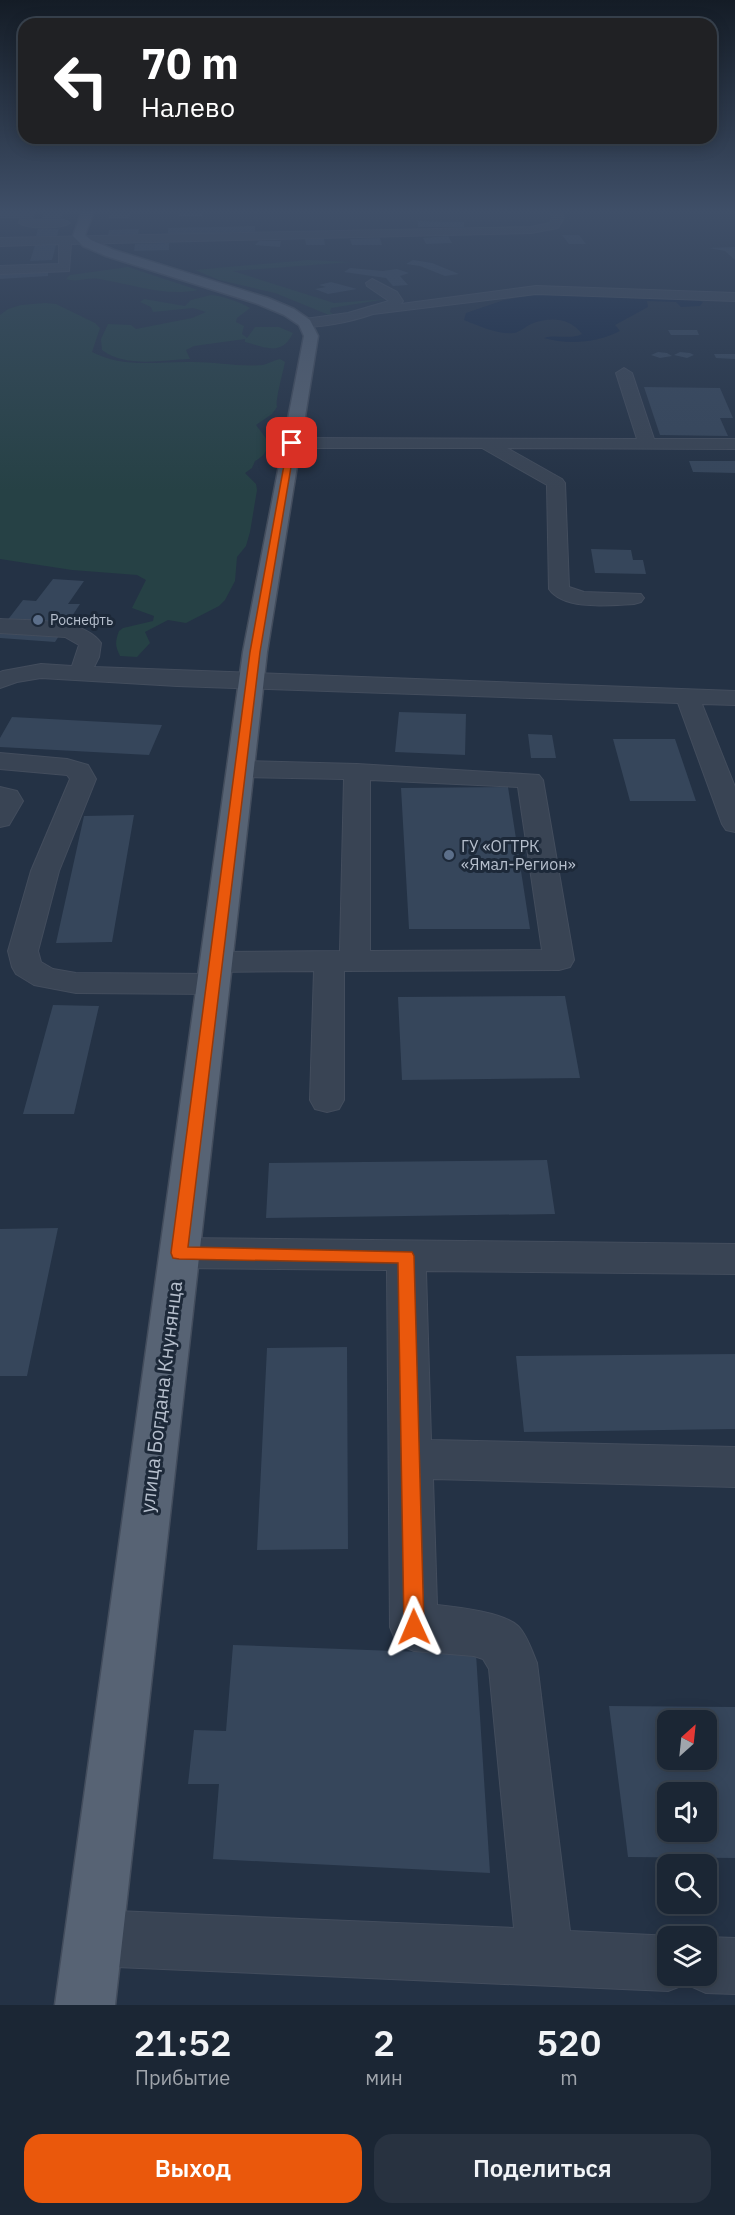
<!DOCTYPE html>
<html lang="ru">
<head>
<meta charset="utf-8">
<style>
  :root { --surface:#1b2634; --page:#283240; --text:#f1f3f6; --muted:#a0a5ac; --line:#39434f; --accent:#ea580c }
  body { margin:0; font-family:"IBM Plex Sans",sans-serif; background:var(--page); color:var(--text); height:100vh; display:flex; flex-direction:column; font-size:22px; white-space:nowrap }
  * { box-sizing:border-box; margin:0 }
  p { font-size:20px; color:var(--muted) }
  .icon { flex:none; width:33px; height:33px; fill:none; stroke:currentColor; stroke-width:2; stroke-linecap:round; stroke-linejoin:round }
  .map { position:relative; height:2005px; overflow:hidden }
  .side { display:flex; flex-direction:column; background:var(--surface); flex:1 }
  .side>* { flex:none }
  .guide { position:absolute; left:18px; top:18px; width:699px; height:126px; border-radius:18px; box-shadow:0 3px 15px #0003,0 0 0 2px var(--line); background:#202124; color:#fff; overflow:hidden }
  .needle { width:39px; rotate:27deg }
  .tools { position:absolute; left:657px; top:1710px; display:grid; gap:12px }
  .tools a { display:grid; place-items:center; width:60px; height:60px; border-radius:12px; background:var(--surface); box-shadow:0 3px 15px #0003,0 0 0 2px var(--line); font-size:30px }
  .pin { position:absolute; display:grid; place-items:center; width:51px; height:51px; color:#fff; margin:-26px; border-radius:12px; box-shadow:0 3px 9px #0006 }
  .me { position:absolute; width:66px; margin:-33px; rotate:359deg; stroke-linejoin:round; filter:drop-shadow(0 0 4px #0008) }
  .turn { display:flex; align-items:center; gap:21px; height:126px; padding:0 24px; font-size:27px }
  .turn .icon { width:78px; height:78px; stroke-width:2.5 }
  .turn b { display:block; font-size:42px; line-height:51px }
  .eta { display:flex; justify-content:space-evenly; align-items:center; height:102px; text-align:center }
  .eta b { font-size:36px; font-weight:600; line-height:42px }
  .action { display:flex; gap:12px; margin-top:auto; padding:12px 24px }
  .action a { flex:1; height:69px; border-radius:18px; background:var(--accent); color:#fff; font-size:24px; font-weight:600; line-height:69px; text-align:center }
  .action a+a { background:var(--page); color:var(--text) }
  .map>svg:first-child { display:block }
  .green { fill:#264145 }
  .water { fill:#162844 }
  .building { fill:#36465b; fill-rule:evenodd }
  .lines { fill:none; stroke-linecap:round; stroke-linejoin:round }
  .minor-casing { stroke:#434d5d; stroke-width:2 }
  .major-casing { stroke:#434d5d; stroke-width:3 }
  .minor { fill:#394454; fill-rule:evenodd }
  .major { fill:#576374; fill-rule:evenodd }
  .route { fill:#ea580c; stroke:#983908; stroke-width:1.5 }
  .service-dot { fill:#5c6f8a; stroke:#1d2939; stroke-width:2 }
  .labels { text-anchor:middle; stroke-width:6; stroke-linejoin:round; paint-order:stroke }
  .far-poi-label { font-size:14px; fill:#b6bfcd; stroke:#1d2939; text-anchor:start }
  .poi-label { font-size:16px; fill:#b6bfcd; stroke:#1d2939; text-anchor:start }
  .near-street-label { font-size:20px; fill:#b6bfcd; stroke:#1d2939 }
</style>
</head>
<body>
<div class="map">
<svg width="735" height="2005" viewBox="0 0 735 2005">
  <rect width="100%" height="100%" fill="#243245"/>
  <path class="green" d="M308 260 351 262 233 271 334 303 387 299 331 308 330 312 333 314 329 315 275 293 219 280 195 270Z
    M128 267 198 290C165 297 131 284 99 279 87 277 78 283 66 279L70 275Z
    M211 295C223 296 240 302 250 308L237 318 236 322 244 326 242 334 247 338 255 327H279L293 333C282 356 267 348 245 342V339L194 346 186 350 190 359C162 360 126 368 102 350L101 339 108 324 131 325 136 329 192 318 206 312 193 308 153 312 151 307 140 302 144 299 185 306 191 300Z
    M45 303 56 304 95 323 100 328 92 352C125 369 158 361 193 362 216 362 239 367 263 365 268 364 274 360 280 359L285 362C283 372 275 401 277 407L272 414 256 425 268 441C267 452 264 456 255 461L252 468 245 473 256 484 257 490 250 532 246 546 237 557 235 581 225 600 219 606 186 623 168 620 145 632 150 643 137 657 120 656C115 646 115 642 119 631L123 628 153 621 154 616 132 608 146 580 137 575 72 570 0 559V315L8 309 21 305Z"/>
  <path class="water" d="M541 294C594 296 645 300 698 300L703 302 700 306 681 307 676 302 647 301 648 307 615 325 620 331C597 343 568 345 544 338 556 334 571 340 582 334 569 317 549 317 531 324 525 327 520 332 514 333 499 335 479 326 464 320L466 313 504 300Z"/>
  <path class="building" d="M44 211H63L61 219 41 220Z
    M112 211H132L129 219H108Z
    M179 211H202V216H179Z
    M418 221 464 222V227H418Z
    M255 226V232L168 234V228Z
    M38 229H59L57 236H36Z
    M139 229 138 234 108 235 109 230Z
    M562 235H579L586 244H569Z
    M448 236 452 243 426 244 423 238Z
    M380 238 382 245H352L350 239Z
    M305 239H324L325 245H306Z
    M259 241H281L280 247 255 245Z
    M169 243V250L134 251 135 244Z
    M35 245H56L52 260 30 261Z
    M735 247V260L725 251 709 248Z
    M413 260 432 263 459 274 445 276 420 266 406 264Z
    M350 268 383 271 397 269 409 273 400 276 408 285 393 286 386 278 344 272Z
    M48 271V276L0 279V273Z
    M331 282 357 289 328 294 315 289 326 287 319 285Z
    M668 330H697L699 335H671Z
    M658 352 667 353 672 356 660 358 651 355Z
    M680 352 690 353 694 355 687 358 674 355Z
    M714 354H735V359L716 358Z
    M644 387 720 388 733 418H720L728 436 660 435Z
    M689 461H735V473L693 472Z
    M591 549 631 550 633 560H643L646 574 595 573Z
    M53 579 84 581 68 604H80L55 642 0 638V630L23 600 36 601Z
    M399 712 466 714 465 755 395 752Z
    M12 717 162 725 149 755 0 747V738Z
    M528 734 552 735 556 758H531Z
    M613 739H675L696 801H630Z
    M508 787 530 929H409L401 788Z
    M134 815 112 942 56 943 84 816Z
    M565 996 580 1078 402 1080 398 997Z
    M53 1005 99 1006 74 1114H23Z
    M547 1160 555 1214 266 1218 269 1163Z
    M58 1228 27 1376H0V1229Z
    M347 1347 348 1549 257 1550 267 1348Z
    M735 1354V1429L524 1432 516 1356Z
    M233 1645 476 1654 490 1873 213 1859 219 1784H188L194 1730 226 1731Z
    M609 1706 735 1707V1858L628 1857ZM668 1720H706V1760H668ZM668 1792H706V1832H668Z"/>
  <g class="lines">
    <g class="minor-casing">
      <path id="minor" d="M0 211H31L33 213 32 220H64L70 223C61 229 28 229 19 223L21 217H0Z
        M549 211H559L564 217 558 228 531 233 71 244 69 271 0 274V266L59 264V244L0 246V238L531 227 550 223 552 217Z
        M372 279 397 292 403 301 401 304 536 286 735 293V301L536 294 373 314C359 319 308 333 298 323L305 319 348 313 389 301 367 286 366 283Z
        M624 368 632 373 654 439H735V449L507 448 562 479 565 483 569 587 584 592 641 594 644 598 641 602 634 604C611 605 564 611 549 589L547 485 482 448H292L286 447 284 443 286 439 292 438 637 439 616 373Z
        M0 619C28 621 83 617 101 643L99 657 94 667 735 691V705L702 704 735 787V832L726 830 722 824 678 703 177 686 41 678 17 682 0 688V672L3 671 41 664 72 666 79 645 65 637 0 633Z
        M0 753 67 759 88 765 96 779 59 871 38 951 41 962 53 969 76 973 213 974 224 977 229 984 224 991 213 994 76 993 34 985 16 974 12 967 8 951 31 871 70 779 67 775 0 769Z
        M241 761 357 764 539 775 543 780 574 960 570 967 559 970 344 971V1100L339 1109 327 1112 315 1109 310 1100 314 971 216 972 205 969 201 962 205 955 216 952 340 951 344 779 241 777 232 774 228 769 232 764ZM370 780 518 787 542 950 370 951Z
        M0 787 17 791 23 801 9 825 0 827Z
        M179 1238 735 1244V1274L426 1271 431 1440 735 1447V1487L433 1479 437 1605C457 1607 503 1612 518 1626 527 1635 532 1651 537 1663L570 1931 672 1936H668V1976H706V1937L735 1938V1994L706 1993 686 1984 668 1991 93 1966 73 1958 65 1938 73 1918 93 1910 514 1928 489 1669 483 1659 474 1656 414 1651 397 1644 390 1627 387 1270 179 1268 166 1264 160 1253 166 1242Z"/>
    </g>
    <g class="major-casing">
      <path id="major" d="M82 211H94L85 235 91 240 114 250 268 298 294 309 310 320 318 336 267 652 115 2005H55L243 652 304 336 299 325 284 315 258 304 106 256 83 246 73 236Z"/>
    </g>
    <use href="#minor" class="minor"/>
    <use href="#major" class="major"/>
  </g>
  <linearGradient id="sky" x2="0" y2="1"><stop stop-color="#141c26"/><stop offset="0.43" stop-color="#3f4f68"/><stop offset="1" stop-color="#3f4f68" stop-opacity="0"/></linearGradient>
  <rect width="735" height="491" fill="url(#sky)"/>
  <path class="route" d="M292 441 295 443 260 652 188 1247 412 1252 414 1256 424 1627 421 1634 414 1637 407 1634 404 1627 398 1263 179 1259 173 1258 171 1253 250 652 288 443Z"/>
  <g class="service-dot">
    <circle cx="38" cy="620" r="6"/>
    <circle cx="449" cy="855" r="6"/>
  </g>
  <g class="labels">
    <g class="far-poi-label">
      <text x="50" y="625">Роснефть</text>
    </g>
    <g class="poi-label">
      <text x="461" y="852">ГУ «ОГТРК<tspan x="461" dy="18">«Ямал-Регион»</tspan></text>
    </g>
    <g class="near-street-label">
      <text transform="translate(161 1397) rotate(-83)" y="7">улица Богдана Кнунянца</text>
    </g>
  </g>
</svg>
<div class="tools">
<a><svg class="needle" viewBox="-14 -14 28 28"><path d="M0-13l5 13h-10z" fill="#e53935"/><path d="M0 13l5-13h-10z" fill="#a0a5ac"/></svg></a>
<a><svg class="icon" aria-label="sound" viewBox="0 0 24 24"><path d="M4 9h4l5-4v14l-5-4H4zM17 9q2 3 0 6"/></svg></a>
<a><svg class="icon" aria-label="search" viewBox="0 0 24 24"><circle cx="10" cy="10" r="6"/><path d="M15 15l6 6"/></svg></a>
<a><svg class="icon" aria-label="layers" viewBox="0 0 24 24"><path d="M12 4l9 5-9 5-9-5zM3 14l9 5 9-5"/></svg></a>
</div>
<div class="pin" style="left:292px;top:443px;background:#d93025"><svg class="icon" aria-label="arrive" viewBox="0 0 24 24"><path d="M6 21V4h12l-3 4 3 4H6"/></svg></div>
<svg class="me" style="left:414px;top:1627px" viewBox="-20 -20 40 40"><path d="M0-17L14 15 0 8-14 15z" fill="#ea580c" stroke="#fff" stroke-width="4"/></svg>
<div class="guide">
<div class="turn"><svg class="icon" aria-label="left" viewBox="0 0 24 24"><path d="M17 20v-9H6M10 6l-5 5 5 5"/></svg><div><b>70 m</b>Налево</div></div>
</div>
</div>
<section class="side">
<div class="eta">
<div><b>21:52</b><p>Прибытие</p></div>
<div><b>2</b><p>мин</p></div>
<div><b>520</b><p>m</p></div>
</div>
<div class="action"><a>Выход</a><a>Поделиться</a></div>
</section>
</body>
</html>
